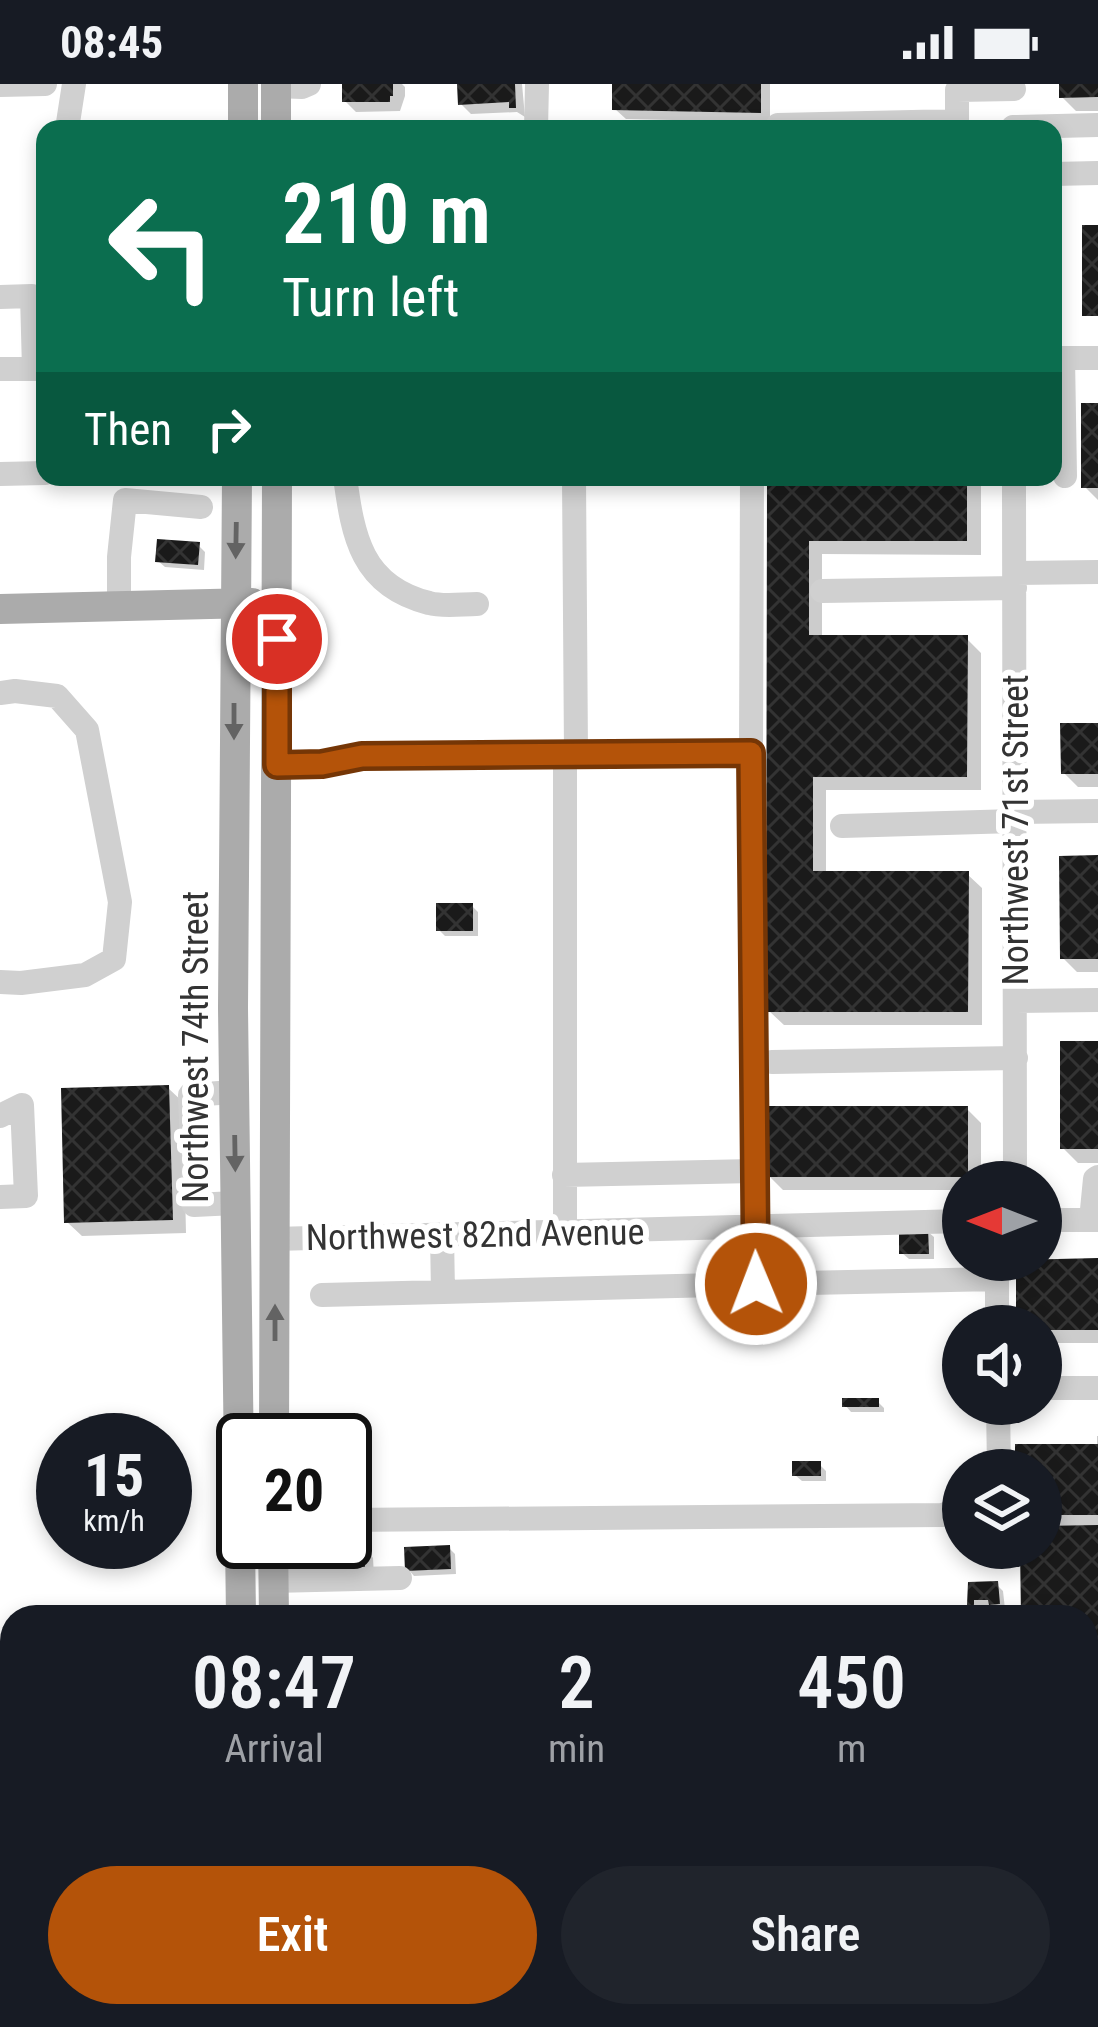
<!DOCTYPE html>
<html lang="en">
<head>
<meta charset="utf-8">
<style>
  :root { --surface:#171b24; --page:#20242c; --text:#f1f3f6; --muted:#9ea1a6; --accent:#b45309 }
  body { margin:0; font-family:"Roboto Condensed",sans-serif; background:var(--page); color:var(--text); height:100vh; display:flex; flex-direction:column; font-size:45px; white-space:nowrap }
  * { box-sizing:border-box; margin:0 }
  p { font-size:39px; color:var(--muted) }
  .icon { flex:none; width:66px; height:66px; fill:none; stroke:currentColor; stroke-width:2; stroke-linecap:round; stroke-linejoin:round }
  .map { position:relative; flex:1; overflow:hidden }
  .sheet { position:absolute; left:0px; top:1521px; width:1098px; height:423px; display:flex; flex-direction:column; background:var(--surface); border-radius:36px 36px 0 0; box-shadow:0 6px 18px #0003 }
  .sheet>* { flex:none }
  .top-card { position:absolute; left:36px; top:36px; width:1026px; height:366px; border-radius:24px; box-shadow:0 6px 18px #0003; background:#0b6e4f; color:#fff; overflow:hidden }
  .needle { width:78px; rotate:270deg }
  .controls { position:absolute; left:942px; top:1077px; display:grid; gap:24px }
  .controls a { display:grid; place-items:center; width:120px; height:120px; border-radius:50%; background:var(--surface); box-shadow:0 6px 18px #0003; font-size:60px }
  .speed { position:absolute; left:36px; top:1329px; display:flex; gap:24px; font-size:60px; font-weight:700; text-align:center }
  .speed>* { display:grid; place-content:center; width:156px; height:156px; border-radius:50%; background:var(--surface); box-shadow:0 6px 18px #0003; line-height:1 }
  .speed small { font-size:30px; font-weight:400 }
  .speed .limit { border:6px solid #111; border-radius:18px; background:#fff; color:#111 }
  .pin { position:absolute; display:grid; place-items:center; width:102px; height:102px; color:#fff; margin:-51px; border:6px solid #fff; border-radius:50%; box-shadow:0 3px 12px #0007 }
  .me { position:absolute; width:132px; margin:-66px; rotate:359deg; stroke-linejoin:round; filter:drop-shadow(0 0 9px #0008) }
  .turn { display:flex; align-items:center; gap:42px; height:252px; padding:0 48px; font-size:54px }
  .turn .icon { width:156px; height:156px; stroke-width:2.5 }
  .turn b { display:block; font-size:84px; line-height:102px }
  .then { display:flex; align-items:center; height:114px; padding:0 48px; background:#0003; gap:24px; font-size:45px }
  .eta { display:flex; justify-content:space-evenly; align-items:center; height:204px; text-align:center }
  .eta b { font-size:72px; font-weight:600; line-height:84px }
  .primary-button { display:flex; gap:24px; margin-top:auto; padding:24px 48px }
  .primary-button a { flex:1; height:138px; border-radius:72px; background:var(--accent); color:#fff; font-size:48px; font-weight:600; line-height:138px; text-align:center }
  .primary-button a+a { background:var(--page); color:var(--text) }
  .status { display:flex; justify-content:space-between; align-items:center; height:84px; padding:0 60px; background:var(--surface); direction:ltr }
  .status svg { height:33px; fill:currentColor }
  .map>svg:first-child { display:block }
  .shadow { fill:#0003 }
  .building { fill:url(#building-cross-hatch) }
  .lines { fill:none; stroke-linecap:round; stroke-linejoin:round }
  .minor { stroke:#d0d0d0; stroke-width:24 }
  .major { stroke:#ababab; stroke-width:30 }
  .oneway { fill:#636363 }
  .route-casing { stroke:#753606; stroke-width:30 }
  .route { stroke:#b45309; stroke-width:21 }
  .labels { text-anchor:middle; stroke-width:12; stroke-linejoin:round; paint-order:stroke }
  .street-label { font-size:36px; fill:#333; stroke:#fff }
</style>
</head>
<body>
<div class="status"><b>08:45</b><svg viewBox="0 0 49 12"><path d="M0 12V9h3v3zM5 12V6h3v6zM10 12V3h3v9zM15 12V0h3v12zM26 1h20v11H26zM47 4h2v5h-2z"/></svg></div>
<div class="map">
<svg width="1098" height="1943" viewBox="0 0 1098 1943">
  <defs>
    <pattern id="building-cross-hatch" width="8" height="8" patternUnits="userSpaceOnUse" patternTransform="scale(3)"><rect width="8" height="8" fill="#1a1a1a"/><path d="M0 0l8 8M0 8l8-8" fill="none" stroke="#333"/></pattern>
  </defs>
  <rect width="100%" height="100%" fill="#fff"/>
  <path class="shadow" d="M345 0H402L405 3V12L400 27 356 28 345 17Z
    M460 0H522L525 33 517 28 471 30 461 20Z
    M615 0H770V38L626 35 615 25Z
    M1062 0H1098V27H1076L1062 13Z
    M1098 322V416L1084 402Z
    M770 393H981V471L822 470V554H966L981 569V706H826V790H967L982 804V941H784L769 927Z
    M198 461 205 468 204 486 165 483 158 477Z
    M1098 642V703H1078L1064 689Z
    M1098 774V888H1077L1063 874Z
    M472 822 478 828V852H445L439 846Z
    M1098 960V1079H1078L1063 1064Z
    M168 1004 183 1018 186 1149 82 1152 67 1138Z
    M967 1025 981 1039V1098H963V1106H783L769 1092Z
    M927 1147 934 1153V1175H909L902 1169Z
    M1098 1177V1259H1044V1274H1041V1242H1019Z
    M877 1317 884 1324V1328H851L845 1321Z
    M1097 1352H1098V1646L1086 1533H1024L1023 1464H1041V1386H1018L1097 1363Z
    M819 1380 826 1387V1397H802L795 1391Z
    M359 1454 373 1474 374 1493 330 1463V1458Z
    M449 1464 455 1470 456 1490 414 1492 408 1485Z
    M971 1501H997L1003 1507 1005 1525 998 1526 994 1521 979 1522V1526H976L970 1520Z
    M0 1629H12V1932L0 1943Z
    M1086 1755H1098V1818H1087V1872Z
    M972 1932H1017V1943H972Z"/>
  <path class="building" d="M342 0H393V12H390V18H342Z
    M457 0H515L516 24H509V18L458 21Z
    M612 0H761V29L612 26Z
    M1059 0H1098V13L1059 14Z
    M1082 141H1098V232H1082Z
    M1081 319H1098V404H1081Z
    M767 393H967V457H809V551H968L967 693H813V787H969L968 928H766Z
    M157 455 200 458 198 481 155 478Z
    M1060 639H1098V690H1061Z
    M1098 771V875H1060L1059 772Z
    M436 819H473V847H436Z
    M1060 957H1098V1065H1060Z
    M169 1001 173 1136 64 1139 61 1004Z
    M765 1022H968V1093H766Z
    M899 1144H928L929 1170H899Z
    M1098 1174V1246H1041V1242H1016V1176Z
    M842 1314H879V1323H842Z
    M1015 1360H1098V1431H1041V1386H1015Z
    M792 1377H821V1392H792Z
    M1098 1441V1633H1086V1533H1021L1020 1464H1041V1442Z
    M360 1451V1460H364L365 1483 299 1486 298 1461 345 1458V1452Z
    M450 1461 451 1485 405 1487 404 1463Z
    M998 1497 1000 1520 989 1521 988 1516H974V1521H967L968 1498Z
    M0 1626H12V1857L0 1858Z
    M1086 1752H1098V1805H1086Z
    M0 1864H12V1932H200V1943H0Z
    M338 1932H384V1943H339Z
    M969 1932H1007L1008 1943H969Z"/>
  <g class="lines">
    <path class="minor" d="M0 1 45 0
      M276 2 302 3 309 0
      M1013 43 1098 41
      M67 45 74 0
      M536 45 537 0
      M778 45V41L957 37
      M957 45V6L1014 5
      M1053 90 1098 89
      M0 213 32 212 34 285
      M1053 274H1098
      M1063 274 1065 392
      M0 285H45
      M0 390 45 389
      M345 393C353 452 361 502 429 519 443 523 462 520 477 520
      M574 393 576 669
      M1014 393 1015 1098
      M1015 489 1098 488
      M822 507 1015 504
      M119 522V473L125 416 201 423
      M0 609 15 607 57 612 87 646 120 818 114 875 85 891 21 899 0 898
      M565 669H751L756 1200 997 1195
      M751 669 752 393
      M277 681 322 680 362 672 565 669V1148
      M1015 728 1098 727
      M842 742 1015 737
      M1015 917 1098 916
      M772 978 1016 974
      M234 1008 190 1011 194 1121 235 1119
      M0 1032 22 1021 26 1112 0 1113
      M564 1091 754 1087
      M1041 1136H1098
      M1091 1136 1095 1095 1098 1093
      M442 1151 443 1208 756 1200
      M274 1155 963 1137
      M997 1176V1242
      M322 1211 443 1208
      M1041 1304H1098
      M998 1320 999 1386
      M345 1436 942 1431 963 1426
      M273 1497 400 1494
      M0 1585H12
      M1086 1644 1098 1643
      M208 1932V1943
      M318 1932 319 1943"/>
    <path class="major" d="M243 45V0
      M276 45V0
      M237 393 233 924 241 1533
      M0 525 252 519
      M274 1356 277 393
      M273 1458 274 1533
      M252 1932 253 1943
      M285 1932 286 1943"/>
  </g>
  <defs><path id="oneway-solid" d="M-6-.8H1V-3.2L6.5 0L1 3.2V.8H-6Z" transform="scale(3)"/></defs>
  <g class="oneway">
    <use href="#oneway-solid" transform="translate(236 456) rotate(91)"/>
    <use href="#oneway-solid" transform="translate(234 637) rotate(90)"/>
    <use href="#oneway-solid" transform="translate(235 1069) rotate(89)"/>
    <use href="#oneway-solid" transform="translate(275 1239) rotate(-90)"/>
  </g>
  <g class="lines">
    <g class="route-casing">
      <path id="route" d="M277 555V681L322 680 362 672 751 669 756 1200"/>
    </g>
    <use href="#route" class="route"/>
  </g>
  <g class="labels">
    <g class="street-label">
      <text transform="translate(1015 746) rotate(-90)" y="13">Northwest 71st Street</text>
      <text transform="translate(195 963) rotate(-90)" y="13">Northwest 74th Street</text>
      <text transform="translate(475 1150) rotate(-1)" y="13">Northwest 82nd Avenue</text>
    </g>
  </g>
</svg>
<div class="controls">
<a><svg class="needle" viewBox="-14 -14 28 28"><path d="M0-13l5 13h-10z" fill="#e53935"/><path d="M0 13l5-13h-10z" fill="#9ea1a6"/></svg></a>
<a><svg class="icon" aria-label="sound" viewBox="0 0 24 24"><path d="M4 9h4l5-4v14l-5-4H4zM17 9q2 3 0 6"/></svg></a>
<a><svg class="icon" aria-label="layers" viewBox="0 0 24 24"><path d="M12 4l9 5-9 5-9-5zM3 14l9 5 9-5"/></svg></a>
</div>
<div class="speed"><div>15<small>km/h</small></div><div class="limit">20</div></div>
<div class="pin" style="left:277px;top:555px;background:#d93025"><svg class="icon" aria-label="arrive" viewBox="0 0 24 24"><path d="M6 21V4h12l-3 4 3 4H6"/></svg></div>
<svg class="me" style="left:756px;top:1200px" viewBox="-20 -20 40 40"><circle r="17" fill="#b45309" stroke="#fff" stroke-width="3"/><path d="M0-11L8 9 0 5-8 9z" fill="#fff"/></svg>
<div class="top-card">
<div class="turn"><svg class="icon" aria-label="left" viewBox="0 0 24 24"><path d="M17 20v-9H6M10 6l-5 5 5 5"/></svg><div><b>210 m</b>Turn left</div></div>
<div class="then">Then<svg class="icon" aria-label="right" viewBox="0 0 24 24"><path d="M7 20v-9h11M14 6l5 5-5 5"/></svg></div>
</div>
<section class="sheet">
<div class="eta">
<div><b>08:47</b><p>Arrival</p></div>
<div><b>2</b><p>min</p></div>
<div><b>450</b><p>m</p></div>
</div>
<div class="primary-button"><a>Exit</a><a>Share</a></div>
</section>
</div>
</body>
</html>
